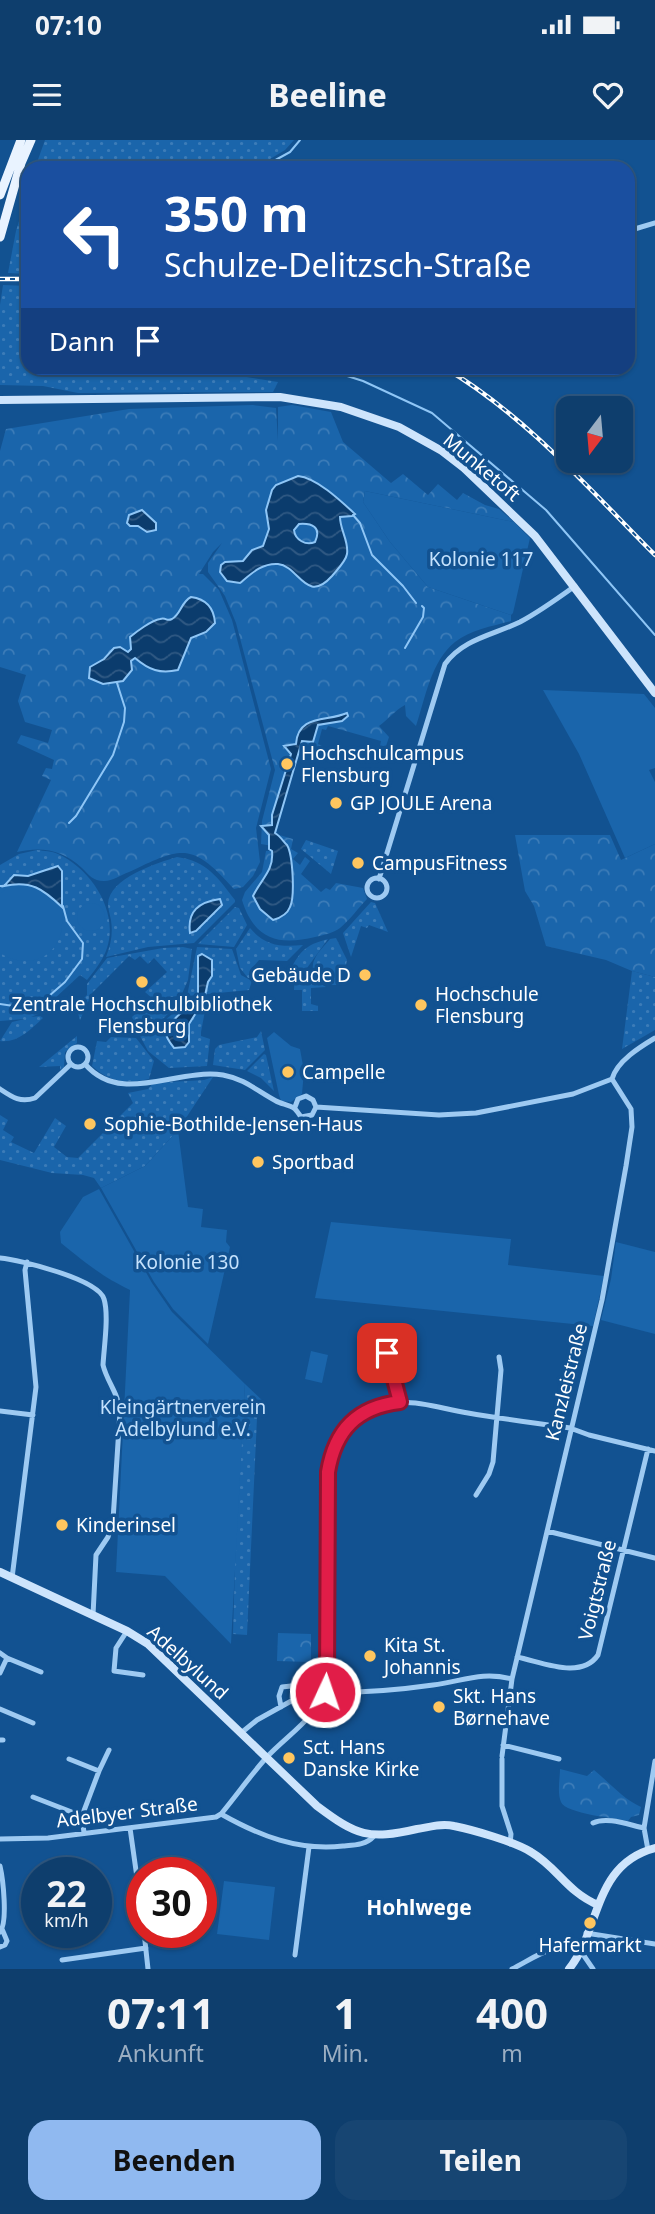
<!DOCTYPE html>
<html lang="de">
<head>
<meta charset="utf-8">
<style>
  :root { --surface:#0e3e6d; --page:#174572; --text:#f1f3f6; --muted:#9baec2; --line:#2e5780; --accent:#90b9f0 }
  body { margin:0; font-family:"Noto Sans",sans-serif; background:var(--page); color:var(--text); height:100vh; display:flex; flex-direction:column; font-size:26px; white-space:nowrap }
  * { box-sizing:border-box; margin:0 }
  p { font-size:23px; color:var(--muted) }
  .icon { flex:none; width:38px; height:38px; fill:none; stroke:currentColor; stroke-width:2; stroke-linecap:round; stroke-linejoin:round }
  .map { position:relative; height:1829px; overflow:hidden }
  .details { display:flex; flex-direction:column; background:var(--surface); flex:1 }
  .details>* { flex:none }
  .banner { position:absolute; left:21px; top:21px; width:614px; height:214px; border-radius:21px; box-shadow:0 2px 5px #0004,0 0 0 2px var(--line); background:#1a4fa0; color:#fff; overflow:hidden }
  .needle { width:46px; rotate:196deg }
  .tools { position:absolute; left:556px; top:256px; display:grid; gap:14px }
  .tools a { display:grid; place-items:center; width:77px; height:77px; border-radius:14px; background:var(--surface); box-shadow:0 2px 5px #0004,0 0 0 2px var(--line); font-size:35px }
  .speed { position:absolute; left:21px; top:1717px; display:flex; gap:14px; font-size:35px; font-weight:700; text-align:center }
  .speed>* { display:grid; place-content:center; width:91px; height:91px; border-radius:50%; background:var(--surface); box-shadow:0 2px 5px #0004,0 0 0 2px var(--line); line-height:1 }
  .speed small { font-size:18px; font-weight:400 }
  .speed .limit { border:10px solid #d22; background:#fff; color:#111 }
  .pin { position:absolute; display:grid; place-items:center; width:60px; height:60px; color:#fff; margin:-30px; border-radius:14px; box-shadow:0 4px 10px #0006 }
  .me { position:absolute; width:77px; margin:-38px; rotate:3deg; stroke-linejoin:round; filter:drop-shadow(0 0 5px #0008) }
  .turn { display:flex; align-items:center; gap:24px; height:147px; padding:0 28px; font-size:32px }
  .turn .icon { width:91px; height:91px; stroke-width:2.5 }
  .turn b { display:block; font-size:49px; line-height:60px }
  .then { display:flex; align-items:center; height:66px; padding:0 28px; background:#0003; gap:14px; font-size:26px }
  .eta { display:flex; justify-content:space-evenly; align-items:center; height:119px; text-align:center }
  .eta b { font-size:42px; font-weight:700; line-height:49px }
  .action { display:flex; gap:14px; margin-top:auto; padding:14px 28px }
  .action a { flex:1; height:80px; border-radius:21px; background:var(--accent); color:#111; font-size:28px; font-weight:700; line-height:80px; text-align:center }
  .action a+a { background:var(--page); color:var(--text) }
  .status { display:flex; justify-content:space-between; align-items:center; height:49px; padding:0 35px; background:var(--surface); direction:ltr }
  .status svg { height:19px; fill:currentColor }
  header { display:flex; justify-content:space-between; align-items:center; height:91px; padding:0 28px; background:var(--surface); font-size:32px; font-weight:700 }
  .map>svg:first-child { display:block }
  .grass { fill:url(#grass-dots) }
  .forest { fill:url(#forest-crowns) }
  .garden { fill:#1a65ab }
  .water { fill:url(#water-waves); stroke:#8fc6f6; stroke-width:2; fill-rule:evenodd }
  .lines { fill:none; stroke-linecap:round; stroke-linejoin:round }
  .stream { stroke:#8fc6f6; stroke-width:2 }
  .street { stroke:#9ecaf2; stroke-width:5 }
  .secondary { stroke:#cde4fc; stroke-width:8 }
  .primary { stroke:#e9f3ff; stroke-width:9 }
  .rail-casing { stroke:#fff; stroke-width:4.5 }
  .rail { stroke:#125291; stroke-width:2; stroke-dasharray:5; stroke-linecap:butt }
  .route-casing { stroke:#92132f; stroke-width:18 }
  .route { stroke:#e11d48; stroke-width:12 }
  .poi-dot { fill:#ffc65f; stroke:#125291; stroke-width:2.5 }
  .labels { text-anchor:middle; stroke-width:7; stroke-linejoin:round; paint-order:stroke }
  .street-label { font-size:19px; fill:#fff; stroke:#125291 }
  .park-label { font-size:19px; fill:#c5e2fd; stroke:#125291 }
  .poi-label { font-size:19px; fill:#fff; stroke:#125291; text-anchor:start }
  .neighbourhood-label { font-size:21px; font-weight:bold; fill:#fff; stroke:#125291 }
</style>
</head>
<body>
<div class="status"><b>07:10</b><svg viewBox="0 0 49 12"><path d="M0 12V9h3v3zM5 12V6h3v6zM10 12V3h3v9zM15 12V0h3v12zM26 1h20v11H26zM47 4h2v5h-2z"/></svg></div>
<header><svg class="icon" aria-label="menu" viewBox="0 0 24 24"><path d="M4 6h16M4 12h16M4 18h16"/></svg>Beeline<svg class="icon" aria-label="heart" viewBox="0 0 24 24"><path d="M12 20l-8-8c-3-5 5-10 8-4 3-6 11-1 8 4z"/></svg></header>
<div class="map">
<svg width="655" height="1829" viewBox="0 0 655 1829">
  <defs>
    <pattern id="grass-dots" width="8" height="8" patternUnits="userSpaceOnUse" patternTransform="scale(1.75)"><rect width="8" height="8" fill="#1a65ab"/><path d="M2 2h.1M6 6h.1" fill="none" stroke="#3c7cb8" stroke-width="1.8" stroke-linecap="round"/></pattern>
    <pattern id="forest-crowns" width="20" height="18" patternUnits="userSpaceOnUse" patternTransform="scale(1.75)"><rect width="20" height="18" fill="#1a65ab"/><path d="M2 6a3 3 0 1 1 6 0M12 15a3 3 0 1 1 6 0" fill="none" stroke="#3c7cb8"/></pattern>
    <pattern id="water-waves" width="16" height="10" patternUnits="userSpaceOnUse" patternTransform="scale(1.75)"><rect width="16" height="10" fill="#0b3c6d"/><path d="M0 5q4-4 8 0t8 0" fill="none" stroke="#305983"/></pattern>
  </defs>
  <rect width="100%" height="100%" fill="#125291"/>
  <path class="grass" d="M45 0H294L285 10 255 28H35Z
    M283 19 384 28H266Z
    M28 51V134L8 133 16 91Z
    M3 145 28 146V170L24 172 28 191V228H189L278 242 273 252 78 253 43 246 0 245V165Z
    M306 700 338 711 331 734 301 709Z
    M37 710C44 711 52 711 58 714 91 729 119 771 107 808 103 820 95 830 87 840L80 835 53 860 57 866 31 877 40 876 43 878C30 890 18 903 0 901L12 882 25 879 0 881V725L19 714Z
    M177 717C207 721 218 738 235 760V762L194 803 148 807 106 817C111 804 113 794 111 780 110 775 108 768 108 764 109 738 157 723 177 717Z
    M371 762 375 763 388 792 369 785 367 788 361 786 351 817 343 793Z
    M235 767 239 768 247 785 234 807 198 804Z
    M250 788C265 806 281 807 303 805L287 821 259 820 253 827 252 838H248L240 828 236 809Z
    M336 798 347 820 342 845H325C302 828 316 815 330 799Z
    M328 799 307 828 295 831 292 827C301 809 309 804 328 799Z
    M183 807 192 809 188 840 181 856 153 859 145 852 167 832 154 818 148 824 140 816 135 820 129 816 92 853 80 880 76 866 87 855V844L107 818 163 808Z
    M197 807 232 809 241 835 252 841 249 850 187 856Z
    M632 831 655 837V890L622 909Z
    M310 832 319 843 326 847 311 848V864L318 866V871H302V850H294L295 833Z
    M207 860 201 892V896L210 899 207 926 169 928 148 911 140 896C158 887 171 877 184 861Z
    M178 861C168 877 155 887 138 892L132 877 148 862Z
    M261 891 265 910 245 930 213 925 215 909 219 905 257 897Z
    M77 896V903L65 912 64 927 60 930V926L39 927Z
    M111 897 136 898 154 921 149 939C126 944 109 942 92 926L97 901 106 902Z
    M264 914 266 915 274 951 261 938 247 931Z
    M213 937 178 990 145 1026 101 1048 94 1038 83 1035 52 1033 0 1020V975L8 980 3 990 14 997 11 1002 34 1013 55 978 66 986 54 1007 67 1017 78 1018 133 963 128 953 148 949 153 943 204 940Z
    M245 1244 266 1264 257 1278 247 1495 233 1494 236 1389Z"/>
  <path class="forest" d="M253 265 276 268 278 301V267L292 265 331 272 343 302 391 343 403 334 428 355 438 344 457 360 463 353 485 365 499 369 514 382 365 351 363 362 390 402 428 447 511 475V481C493 486 470 490 455 502 431 521 425 559 416 586L406 576 405 565C394 571 389 579 379 586L389 597 386 606H380L381 601 328 586 326 590 322 589 318 604 322 606 320 611 300 606 276 694 293 699 291 709 298 713 293 719 300 725 305 717 310 721 301 734 321 752 326 748 330 750 336 743 363 748 367 759C358 768 350 780 340 788 333 793 324 795 315 797 278 806 254 799 242 760L245 752 262 732 266 711 290 709 261 704 262 681 275 630 236 483 225 456 208 432V423L222 403 213 412 199 434H203L219 450 232 480 271 629 256 688 260 722 253 736 243 747 234 749C192 702 183 706 129 732 120 735 113 741 104 741 93 741 89 735 82 728 63 710 42 706 17 712L51 640 42 636 46 628 52 629 54 620 17 603 21 595 48 603 52 590 25 582 18 561 26 535 0 527V311L6 289 129 269Z
    M515 695H610L621 720 655 704V837L632 831 606 820 546 806 534 766 525 751Z
    M278 1493 311 1494V1522L277 1521Z
    M560 1629 587 1636 594 1630C610 1643 623 1659 641 1667L639 1675 631 1677 628 1681C616 1678 566 1674 561 1662 557 1653 560 1638 560 1629Z"/>
  <path class="garden" d="M365 351 514 382 530 398 513 473 511 475 428 447 390 402 363 362Z
    M543 550 644 554 655 568V628L649 630 655 642V704L625 718 579 614Z
    M18 742 44 750 62 767C62 777 63 787 60 796 51 823 22 827 0 813V754L12 743Z
    M77 777a14 14 0 1 1 28 0a14 14 0 1 1-28 0Z
    M274 892 291 906 300 909 304 931 302 954 291 962 281 961 279 955 267 898Z
    M178 990 188 1067 203 1069 201 1087 227 1090 226 1102 230 1107 208 1204 173 1169 154 1142 101 1048 145 1026Z
    M99 1049 152 1143 172 1172 245 1244 231 1504 165 1436 116 1432 130 1150C101 1136 86 1123 61 1103L60 1092 83 1057Z
    M331 1082 511 1099 508 1125 604 1136 593 1186 315 1158Z
    M616 1102 655 1112V1194L601 1180 611 1139Z
    M311 1211 328 1215 322 1243 305 1239Z
    M224 1741 275 1747 269 1800 217 1794Z"/>
  <path class="water" d="M298 336C317 338 341 361 355 374L352 376 340 377C340 390 349 401 347 414 346 421 337 430 332 436 306 465 299 426 278 424 262 423 252 433 240 443L227 441 220 432 221 425 225 422 243 421 252 410 263 406 269 389 266 370 272 350 276 345ZM299 384C312 383 322 387 315 402 306 406 295 400 294 390Z
    M142 370 156 383V390L147 392 138 386H130L127 383 129 375Z
    M191 457C206 459 214 468 215 483L206 492 191 498 178 530C160 534 149 530 135 518L131 521 132 530 123 541 103 544 89 538 90 527 104 519 114 508 120 507 128 512 131 509 130 497C136 492 152 480 160 479 167 477 166 482 172 479 181 474 181 462 191 457Z
    M347 573 348 576 342 581 318 585 313 602 302 601 275 693C280 696 283 701 287 705 293 715 295 757 290 767 287 775 280 778 273 780L260 769 253 756C261 739 274 731 272 711L269 709V695L261 686 272 685V675L291 614 284 606 296 604C298 574 327 582 347 573Z
    M58 726 62 731V767C43 749 31 740 4 746L14 735 28 736Z
    M220 759 222 765 196 791 190 793C187 771 199 762 220 759Z
    M202 814 212 820V836L208 842 204 860 189 884V902L185 907 174 908C171 904 166 898 166 893 166 883 190 865 198 861V816Z"/>
  <g class="lines">
    <path class="stream" d="M261 28 290 12 300 0
      M322 228 363 241 432 273 546 370 655 495
      M353 375 360 383 372 415 403 446 416 463
      M405 508 423 477 424 468 422 466
      M69 683 76 676 113 615 124 582 125 568 117 543
      M0 746H4
      M0 864 27 868 41 863 65 842 82 819 83 803 67 781 63 766"/>
    <path class="street" d="M628 91 655 83
      M367 748a10 10 0 1 1 20 0a10 10 0 1 1-20 0Z
      M379 739 445 524C463 499 493 495 520 482 539 472 557 459 575 446
      M68 917a10 10 0 1 1 20 0a10 10 0 1 1-20 0Z
      M85 924C121 966 175 928 223 935 245 939 257 951 276 961 281 964 291 965 295 969 297 971 299 974 301 977L312 975 316 967
      M612 939C617 921 640 907 655 898
      M0 949C12 957 20 963 35 958L71 924
      M295 967 298 959 306 956 313 960 316 967
      M316 967 439 975 476 973 573 954 612 939
      M0 1118C20 1120 98 1139 104 1159 109 1175 104 1207 103 1225 107 1242 119 1254 120 1272L113 1380 108 1397 96 1415 93 1475
      M387 1213 400 1262
      M0 1271 33 1275
      M476 1355 489 1334 493 1322 501 1230 499 1217
      M547 1391 655 1418
      M12 1438 36 1247 25 1130 27 1122
      M127 1491 116 1508 114 1531 143 1535
      M0 1513 7 1518 41 1532
      M517 1517C542 1522 581 1540 598 1515L648 1309
      M0 1533 7 1518
      M325 1552C361 1553 398 1550 433 1545 463 1541 482 1531 512 1539
      M0 1569 33 1583
      M241 1593 257 1580 293 1560 296 1553 291 1546 282 1547 279 1556 281 1567
      M0 1600H3
      M503 1605 559 1619
      M502 1616 512 1539 602 1160 626 1026 632 987 631 969 612 939
      M69 1619 99 1631 109 1610
      M502 1619V1666L511 1694 510 1704
      M33 1657 82 1676
      M221 1674C236 1656 250 1636 266 1618 289 1593 320 1577 327 1542L328 1332C332 1309 339 1292 358 1277 395 1251 427 1266 468 1273 502 1279 536 1283 570 1288L589 1295 655 1311
      M593 1683C607 1676 629 1685 644 1688
      M130 1688 142 1773
      M84 1693 82 1676 99 1631
      M0 1699 48 1698 216 1677 221 1674C260 1696 298 1711 343 1706 355 1705 366 1705 374 1696
      M648 1710 644 1688 655 1621
      M0 1726C3 1739 8 1782 0 1792
      M144 1792 148 1829
      M586 1793 655 1804
      M0 1807 5 1805 7 1801 2 1789
      M295 1815 309 1707
      M62 1820 146 1808
      M512 1829C534 1818 556 1800 580 1810L593 1829"/>
    <path class="secondary" d="M0 260 280 257 341 267 399 287 442 311 464 328 535 396 655 553
      M0 1432 127 1491 148 1504 317 1666C357 1696 368 1700 417 1689 430 1687 441 1683 454 1686 474 1690 515 1702 531 1712 558 1728 566 1751 598 1765
      M569 1829C601 1789 593 1724 655 1708"/>
    <path class="primary" d="M0 55 21 0
      M0 97 21 23 31 0"/>
    <g class="rail-casing">
      <path id="rail" d="M0 139H28
        M445 228C526 276 589 349 655 415"/>
    </g>
    <use href="#rail" class="rail"/>
  </g>
  <g class="lines">
    <g class="route-casing">
      <path id="route" d="M325 1552 327 1542 328 1332C335 1290 357 1267 400 1262L387 1213"/>
    </g>
    <use href="#route" class="route"/>
  </g>
  <g class="poi-dot">
    <circle cx="287" cy="624" r="7"/>
    <circle cx="336" cy="663" r="7"/>
    <circle cx="358" cy="723" r="7"/>
    <circle cx="365" cy="835" r="7"/>
    <circle cx="142" cy="842" r="7"/>
    <circle cx="421" cy="865" r="7"/>
    <circle cx="288" cy="932" r="7"/>
    <circle cx="90" cy="984" r="7"/>
    <circle cx="258" cy="1022" r="7"/>
    <circle cx="62" cy="1385" r="7"/>
    <circle cx="370" cy="1516" r="7"/>
    <circle cx="439" cy="1567" r="7"/>
    <circle cx="289" cy="1618" r="7"/>
    <circle cx="590" cy="1783" r="7"/>
  </g>
  <g class="labels">
    <g class="street-label">
      <text transform="translate(482 327) rotate(40)" y="7">Munketoft</text>
      <text transform="translate(566 1242) rotate(-76)" y="7">Kanzleistraße</text>
      <text transform="translate(597 1450) rotate(-76)" y="7">Voigtstraße</text>
      <text transform="translate(188 1522) rotate(42)" y="7">Adelbylund</text>
      <text transform="translate(127 1672) rotate(-7)" y="7">Adelbyer Straße</text>
    </g>
    <g class="park-label">
      <text x="481" y="426">Kolonie 117</text>
      <text x="187" y="1129">Kolonie 130</text>
      <text x="183" y="1274">Kleingärtnerverein<tspan x="183" dy="22">Adelbylund e.V.</tspan></text>
    </g>
    <g class="poi-label">
      <text x="301" y="620">Hochschulcampus<tspan x="301" dy="22">Flensburg</tspan></text>
      <text x="350" y="670">GP JOULE Arena</text>
      <text x="372" y="730">CampusFitness</text>
      <text x="351" y="842" text-anchor="end">Gebäude D</text>
      <text x="435" y="861">Hochschule<tspan x="435" dy="22">Flensburg</tspan></text>
      <text x="142" y="871" text-anchor="middle">Zentrale Hochschulbibliothek<tspan x="142" dy="22">Flensburg</tspan></text>
      <text x="302" y="939">Campelle</text>
      <text x="104" y="991">Sophie-Bothilde-Jensen-Haus</text>
      <text x="272" y="1029">Sportbad</text>
      <text x="76" y="1392">Kinderinsel</text>
      <text x="384" y="1512">Kita St.<tspan x="384" dy="22">Johannis</tspan></text>
      <text x="453" y="1563">Skt. Hans<tspan x="453" dy="22">Børnehave</tspan></text>
      <text x="303" y="1614">Sct. Hans<tspan x="303" dy="22">Danske Kirke</tspan></text>
      <text x="590" y="1812" text-anchor="middle">Hafermarkt</text>
    </g>
    <g class="neighbourhood-label">
      <text x="419" y="1775">Hohlwege</text>
    </g>
  </g>
</svg>
<div class="tools">
<a><svg class="needle" viewBox="-14 -14 28 28"><path d="M0-13l5 13h-10z" fill="#e53935"/><path d="M0 13l5-13h-10z" fill="#9baec2"/></svg></a>
</div>
<div class="speed"><div>22<small>km/h</small></div><div class="limit">30</div></div>
<div class="pin" style="left:387px;top:1213px;background:#d93025"><svg class="icon" aria-label="arrive" viewBox="0 0 24 24"><path d="M6 21V4h12l-3 4 3 4H6"/></svg></div>
<svg class="me" style="left:325px;top:1552px" viewBox="-20 -20 40 40"><circle r="17" fill="#e11d48" stroke="#fff" stroke-width="3"/><path d="M0-11L8 9 0 5-8 9z" fill="#fff"/></svg>
<div class="banner">
<div class="turn"><svg class="icon" aria-label="left" viewBox="0 0 24 24"><path d="M17 20v-9H6M10 6l-5 5 5 5"/></svg><div><b>350 m</b>Schulze-Delitzsch-Straße</div></div>
<div class="then">Dann<svg class="icon" aria-label="arrive" viewBox="0 0 24 24"><path d="M6 21V4h12l-3 4 3 4H6"/></svg></div>
</div>
</div>
<section class="details">
<div class="eta">
<div><b>07:11</b><p>Ankunft</p></div>
<div><b>1</b><p>Min.</p></div>
<div><b>400</b><p>m</p></div>
</div>
<div class="action"><a>Beenden</a><a>Teilen</a></div>
</section>
</body>
</html>
